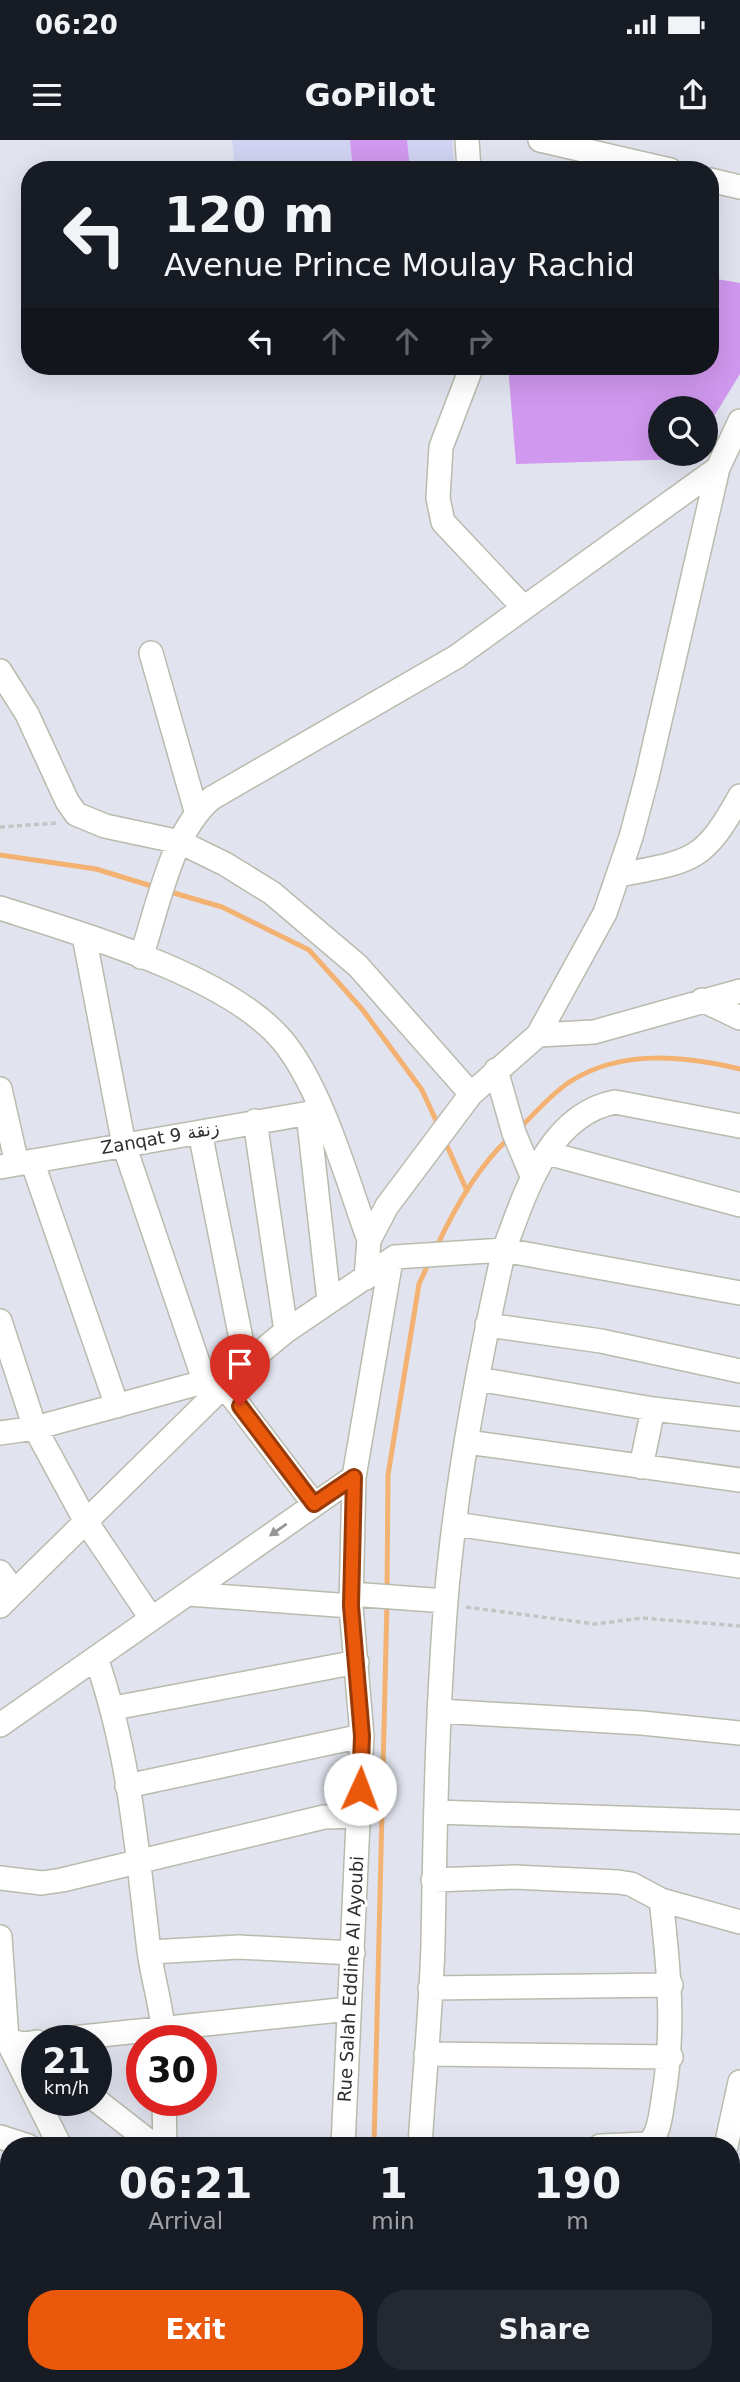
<!DOCTYPE html>
<html lang="en">
<head>
<meta charset="utf-8">
<style>
  :root { --surface:#171b24; --page:#242831; --text:#f1f3f6; --muted:#9ea1a6; --accent:#ea580c }
  body { margin:0; font-family:"DejaVu Sans",Cairo,sans-serif; background:var(--page); color:var(--text); height:100vh; display:flex; flex-direction:column; font-size:26px; white-space:nowrap }
  * { box-sizing:border-box; margin:0 }
  p { font-size:23px; color:var(--muted) }
  .icon { flex:none; width:38px; height:38px; fill:none; stroke:currentColor; stroke-width:2; stroke-linecap:round; stroke-linejoin:round }
  .map { position:relative; flex:1; overflow:hidden }
  .details { position:absolute; left:0px; top:1997px; width:740px; height:247px; display:flex; flex-direction:column; background:var(--surface); border-radius:28px 28px 0 0; box-shadow:0 7px 28px #0002 }
  .details>* { flex:none }
  .top-card { position:absolute; left:21px; top:21px; width:698px; height:214px; border-radius:28px; box-shadow:0 7px 28px #0002; background:#171b24; color:var(--text); overflow:hidden }
  .tools { position:absolute; left:648px; top:256px; display:grid; gap:14px }
  .tools a { display:grid; place-items:center; width:70px; height:70px; border-radius:50%; background:var(--surface); box-shadow:0 7px 28px #0002; font-size:35px }
  .speed { position:absolute; left:21px; top:1885px; display:flex; gap:14px; font-size:35px; font-weight:700; text-align:center }
  .speed>* { display:grid; place-content:center; width:91px; height:91px; border-radius:50%; background:var(--surface); box-shadow:0 7px 28px #0002; line-height:1 }
  .speed small { font-size:18px; font-weight:400 }
  .speed .limit { border:10px solid #d22; background:#fff; color:#111 }
  .pin { position:absolute; display:grid; place-items:center; width:60px; height:60px; color:#fff; margin:-72px -30px; border-radius:50% 50% 50% 0; rotate:-45deg; box-shadow:0 0 7px #0007 }
  .pin .icon { rotate:45deg }
  .me { position:absolute; width:77px; margin:-38px; rotate:2deg; stroke-linejoin:round; filter:drop-shadow(0 0 5px #0008) }
  .turn { display:flex; align-items:center; gap:24px; height:147px; padding:0 28px; font-size:32px }
  .turn .icon { width:91px; height:91px; stroke-width:2.5 }
  .turn b { display:block; font-size:49px; line-height:60px }
  .lanes { display:flex; align-items:center; height:66px; padding:0 28px; background:#0003; justify-content:center; gap:35px; direction:ltr }
  .lanes .off { opacity:.35 }
  .eta { display:flex; justify-content:space-evenly; align-items:center; height:119px; text-align:center }
  .eta b { font-size:42px; font-weight:600; line-height:49px }
  .primary-button { display:flex; gap:14px; margin-top:auto; padding:14px 28px }
  .primary-button a { flex:1; height:80px; border-radius:28px; background:var(--accent); color:#fff; font-size:28px; font-weight:600; line-height:80px; text-align:center }
  .primary-button a+a { background:var(--page); color:var(--text) }
  .status { display:flex; justify-content:space-between; align-items:center; height:49px; padding:0 35px; background:var(--surface); direction:ltr }
  .status svg { height:19px; fill:currentColor }
  header { display:flex; justify-content:space-between; align-items:center; height:91px; padding:0 28px; background:var(--surface); font-size:32px; font-weight:600 }
  .map>svg:first-child { display:block }
  .education { fill:#d0d3f1 }
  .pitch { fill:#d098ee }
  .lines { fill:none; stroke-linecap:round; stroke-linejoin:round }
  .stream { stroke:#f3b172; stroke-width:5 }
  .minor-casing { stroke:#babaad; stroke-width:26 }
  .path { stroke:#c4c4c4; stroke-width:3.5; stroke-dasharray:5 3.5; stroke-linecap:butt }
  .minor { stroke:#fff; stroke-width:23 }
  .oneway { fill:#969696 }
  .route-casing { stroke:#983908; stroke-width:18 }
  .route { stroke:#ea580c; stroke-width:12 }
  .labels { text-anchor:middle; stroke-width:6; stroke-linejoin:round; paint-order:stroke }
  .street-label { font-size:18px; fill:#2e2e2e; stroke:#fff }
</style>
</head>
<body>
<div class="status"><b>06:20</b><svg viewBox="0 0 49 12"><path d="M0 12V9h3v3zM5 12V6h3v6zM10 12V3h3v9zM15 12V0h3v12zM26 1h20v11H26zM47 4h2v5h-2z"/></svg></div>
<header><svg class="icon" aria-label="menu" viewBox="0 0 24 24"><path d="M4 6h16M4 12h16M4 18h16"/></svg>GoPilot<svg class="icon" aria-label="share" viewBox="0 0 24 24"><path d="M12 15V3M7 8l5-5 5 5M5 13v7h14v-7"/></svg></header>
<div class="map">
<svg width="740" height="2242" viewBox="0 0 740 2242">
  <rect width="100%" height="100%" fill="#e1e4ef"/>
  <path class="education" d="M232 0H452L455 30H235Z"/>
  <path class="pitch" d="M350 0H407L410 30H353Z
    M711 138 740 143V234L705 291V268H660V313H692L688 319 516 324 508 226H710Z"/>
  <g class="lines">
    <path class="stream" d="M0 715 96 729 158 748
      M167 751 222 767 309 810 362 869 422 950 439 987
      M519 989C535 973 552 953 571 941 622 909 684 916 740 929
      M444 999 467 1051
      M436 1108C454 1069 477 1027 509 998
      M387 1452 388 1335 419 1144 430 1120
      M374 2006 387 1462
      M369 2235V2242"/>
    <g class="minor-casing">
      <path id="minor" d="M467 0 469 30
        M540 0 670 30
        M710 40 740 47
        M472 226 441 307 438 358 443 382 524 468
        M151 513 196 671
        M0 531 27 574 67 661 76 674 105 686 180 702 225 724 272 753 358 826 471 954 387 1066 369 1100 366 1138
        M619 735C692 721 703 723 740 656
        M0 768C81 794 227 835 282 900 322 948 347 1040 369 1100
        M84 796 124 1005 205 1243
        M141 817C158 767 171 692 212 658L456 517 718 328
        M702 860 740 878
        M538 895 594 892 740 851
        M496 930 514 993 532 1036
        M0 949 17 1024
        M471 954 538 895 605 773 631 697 647 637 718 328 740 281
        M308 973 329 1161
        M255 981 286 1191
        M200 992 246 1224
        M547 1013 740 1065
        M32 1021 117 1266
        M0 1027 321 971
        M0 1181 35 1288 85 1380 151 1478
        M487 1185 601 1201 740 1231
        M478 1239 653 1269 740 1279
        M0 1293 35 1288 196 1244 225 1247 314 1364
        M467 1302 740 1340
        M641 1327 653 1269
        M455 1384 740 1426
        M0 1432 14 1451
        M188 1454 351 1466
        M351 1454 446 1461
        M0 1466 246 1224 286 1191 395 1117 504 1110C525 1054 548 975 615 962L740 986
        M96 1518C130 1614 137 1711 149 1811 153 1841 163 1870 164 1900
        M114 1568 357 1522
        M439 1571 642 1583 740 1593
        M0 1585 354 1337
        M127 1646 362 1596
        M436 1672 740 1682
        M0 1738 42 1743 62 1740 324 1677 360 1676
        M433 1740 514 1737 618 1742 631 1744 661 1760 740 1782
        M0 1797 7 1900 37 1960
        M150 1812 239 1807 353 1813
        M430 1848 671 1845
        M0 1899 24 1904 37 1902
        M53 1900 349 1869
        M426 1914 671 1917
        M37 1960 60 2006
        M96 1960 155 2006
        M164 1960 165 2006
        M0 1997 28 2006
        M343 2006 362 1596 351 1466 354 1337 391 1120
        M420 2006C424 1939 431 1871 433 1804 435 1689 437 1575 446 1460 456 1342 478 1225 504 1110L740 1153
        M600 2006 647 2004C659 1997 661 1974 663 1960 675 1892 669 1828 661 1760
        M726 2006 740 1942
        M0 2086 9 2088
        M216 2235 255 2242
        M67 2242 87 2235
        M335 2242V2235
        M416 2242V2235
        M681 2242 683 2235"/>
    </g>
    <path class="path" d="M0 687 57 683
      M466 1467 595 1484 642 1478 740 1486"/>
    <use href="#minor" class="minor"/>
  </g>
  <defs><path id="oneway-solid" d="M-6-.8H1V-3.2L6.5 0L1 3.2V.8H-6Z" transform="scale(1.75)"/></defs>
  <use class="oneway" href="#oneway-solid" transform="translate(278 1390) rotate(145)"/>
  <g class="lines">
    <g class="route-casing">
      <path id="route" d="M240 1266 314 1364 354 1337 351 1466 362 1596 360 1649"/>
    </g>
    <use href="#route" class="route"/>
  </g>
  <g class="labels">
    <g class="street-label">
      <text transform="translate(160 998) rotate(-10)" y="6">Zanqat 9 زنقة</text>
      <text transform="translate(351 1839) rotate(-87)" y="6">Rue Salah Eddine Al Ayoubi</text>
    </g>
  </g>
</svg>
<div class="tools">
<a><svg class="icon" aria-label="search" viewBox="0 0 24 24"><circle cx="10" cy="10" r="6"/><path d="M15 15l6 6"/></svg></a>
</div>
<div class="speed"><div>21<small>km/h</small></div><div class="limit">30</div></div>
<div class="pin" style="left:240px;top:1266px;background:#d93025"><svg class="icon" aria-label="arrive" viewBox="0 0 24 24"><path d="M6 21V4h12l-3 4 3 4H6"/></svg></div>
<svg class="me" style="left:360px;top:1649px" viewBox="-20 -20 40 40"><circle r="19" fill="#fff"/><path d="M0-13L10 11 0 6-10 11z" fill="#ea580c"/></svg>
<div class="top-card">
<div class="turn"><svg class="icon" aria-label="left" viewBox="0 0 24 24"><path d="M17 20v-9H6M10 6l-5 5 5 5"/></svg><div><b>120 m</b>Avenue Prince Moulay Rachid</div></div>
<div class="lanes"><svg class="icon" aria-label="left" viewBox="0 0 24 24"><path d="M17 20v-9H6M10 6l-5 5 5 5"/></svg><svg class="icon off" aria-label="ahead" viewBox="0 0 24 24"><path d="M12 20V5M6 11l6-6 6 6"/></svg><svg class="icon off" aria-label="ahead" viewBox="0 0 24 24"><path d="M12 20V5M6 11l6-6 6 6"/></svg><svg class="icon off" aria-label="right" viewBox="0 0 24 24"><path d="M7 20v-9h11M14 6l5 5-5 5"/></svg></div>
</div>
<section class="details">
<div class="eta">
<div><b>06:21</b><p>Arrival</p></div>
<div><b>1</b><p>min</p></div>
<div><b>190</b><p>m</p></div>
</div>
<div class="primary-button"><a>Exit</a><a>Share</a></div>
</section>
</div>
</body>
</html>
